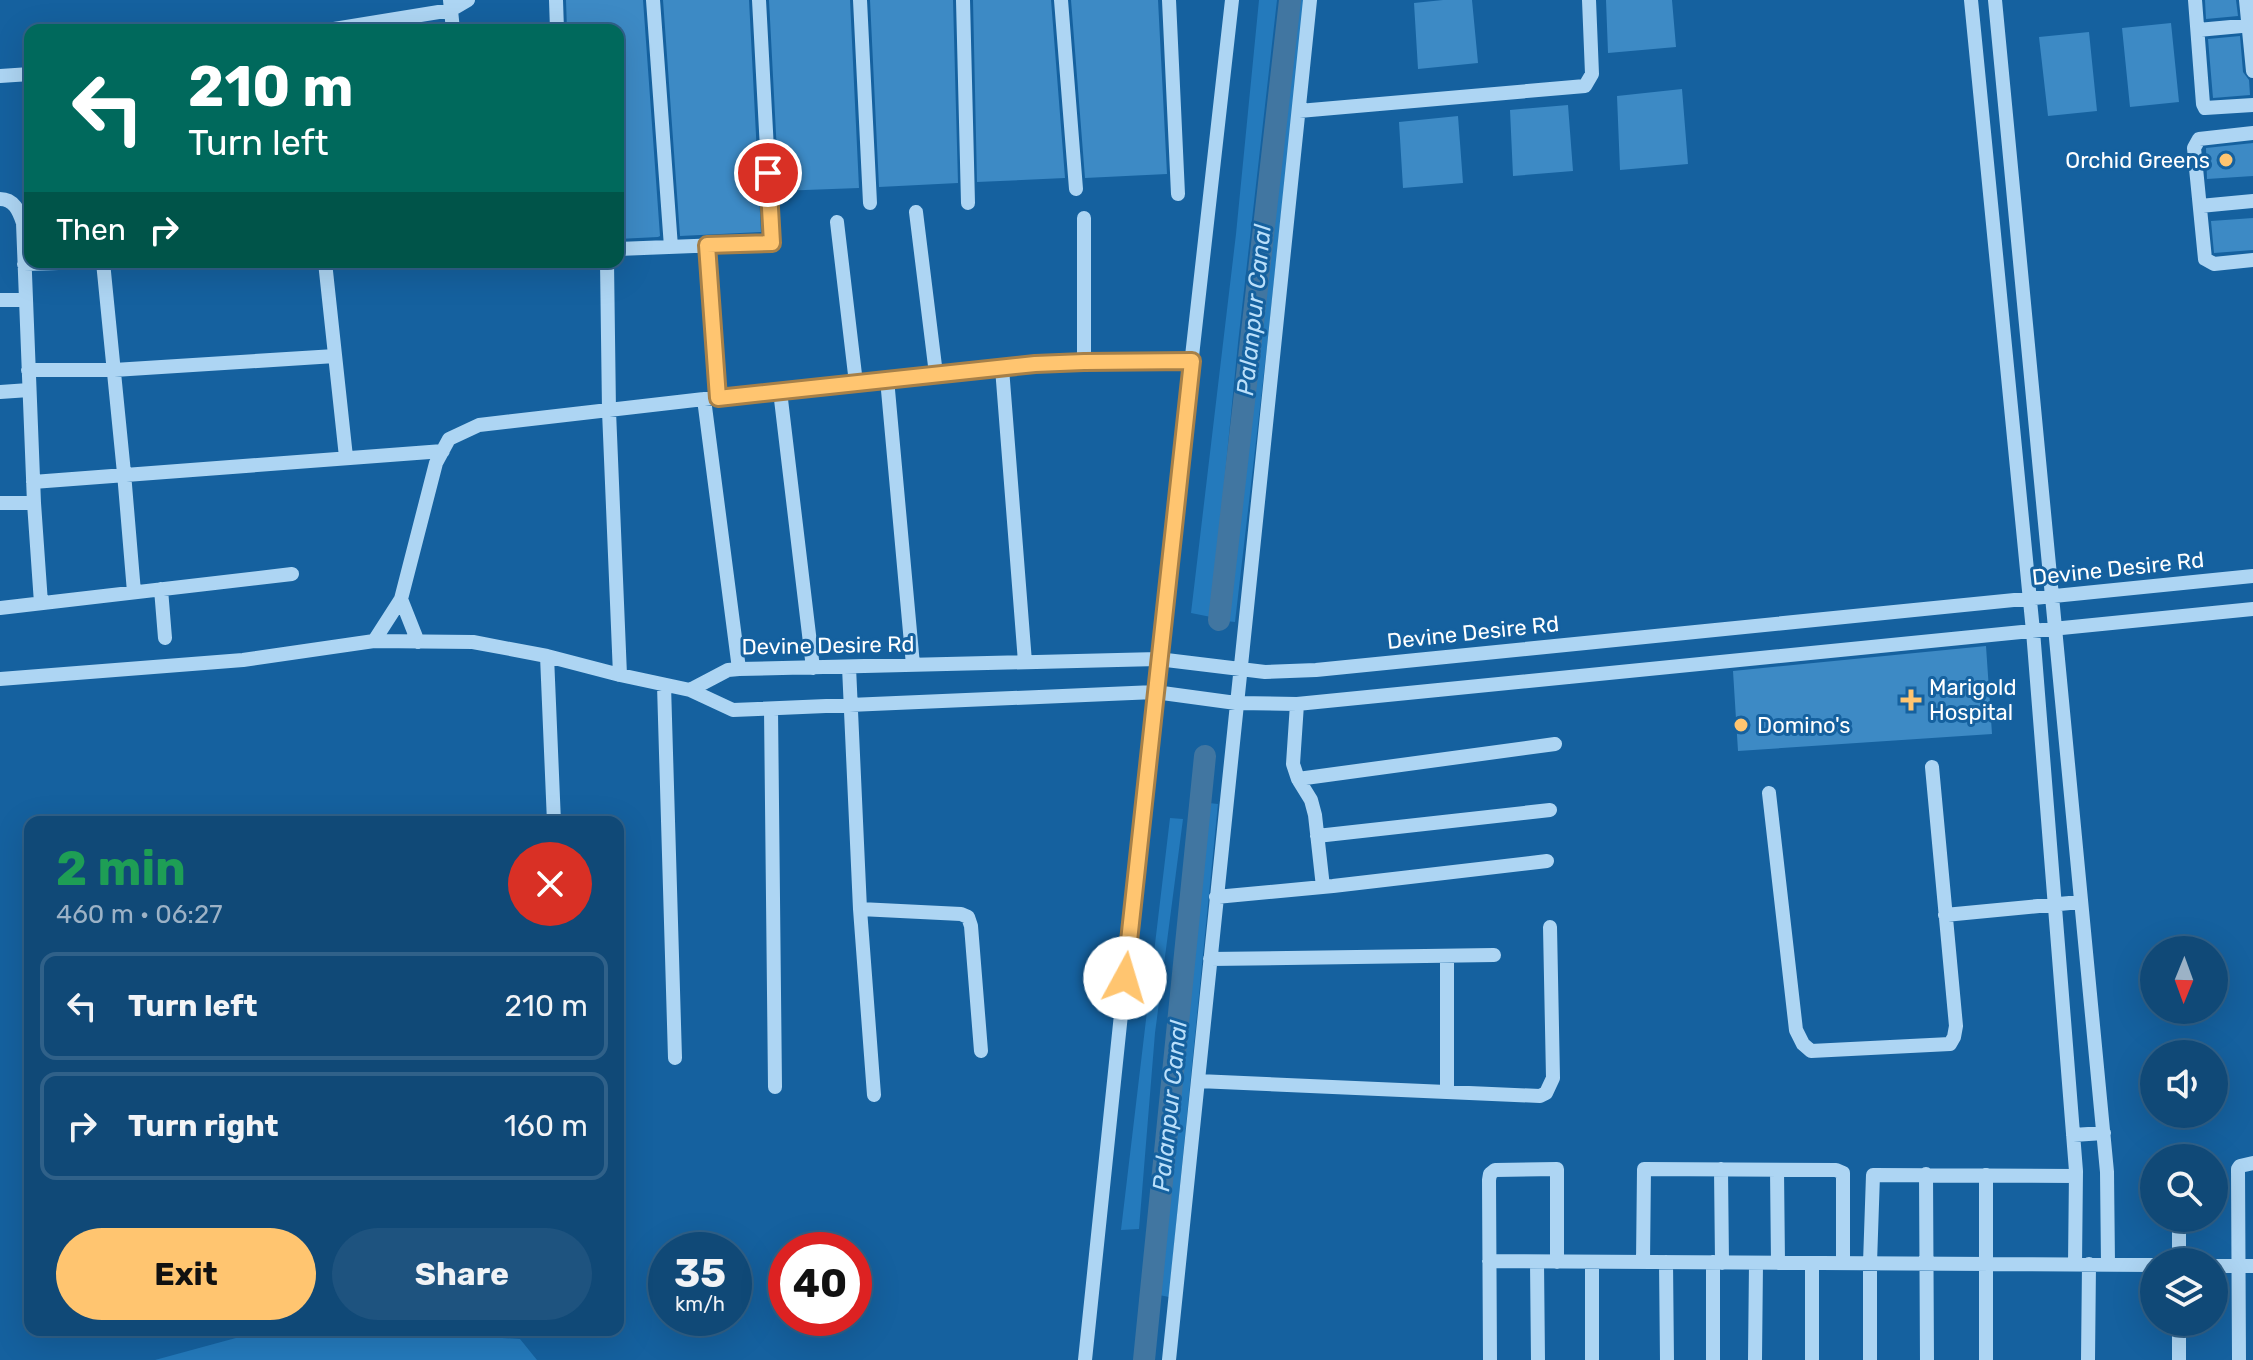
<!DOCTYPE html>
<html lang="en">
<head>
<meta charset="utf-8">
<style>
  :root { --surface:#104977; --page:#1e537f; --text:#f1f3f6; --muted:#9cb2c6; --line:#306189; --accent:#ffc570 }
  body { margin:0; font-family:Rubik,sans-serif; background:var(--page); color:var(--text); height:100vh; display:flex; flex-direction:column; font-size:30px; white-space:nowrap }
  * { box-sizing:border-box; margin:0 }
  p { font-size:26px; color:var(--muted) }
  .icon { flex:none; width:44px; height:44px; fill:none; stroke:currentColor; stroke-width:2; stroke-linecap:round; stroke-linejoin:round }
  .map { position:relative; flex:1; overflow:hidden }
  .panel { position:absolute; left:24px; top:816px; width:600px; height:520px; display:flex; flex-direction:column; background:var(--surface); border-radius:16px; box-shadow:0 8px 32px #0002,0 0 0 2px var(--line) }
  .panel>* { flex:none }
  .top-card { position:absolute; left:24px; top:24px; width:600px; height:244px; border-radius:16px; box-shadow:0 8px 32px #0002,0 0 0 2px var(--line); background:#00695c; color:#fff; overflow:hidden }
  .needle { width:52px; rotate:181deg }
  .tools { position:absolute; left:2140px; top:936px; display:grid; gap:16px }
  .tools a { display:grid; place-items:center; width:88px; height:88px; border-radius:50%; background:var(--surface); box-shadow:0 8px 32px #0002,0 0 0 2px var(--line); font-size:40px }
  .speed { position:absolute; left:648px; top:1232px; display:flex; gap:16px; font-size:40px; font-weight:700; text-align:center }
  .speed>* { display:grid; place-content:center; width:104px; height:104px; border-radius:50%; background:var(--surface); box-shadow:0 8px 32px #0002,0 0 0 2px var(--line); line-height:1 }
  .speed small { font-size:20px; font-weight:400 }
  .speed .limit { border:12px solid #d22; background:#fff; color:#111 }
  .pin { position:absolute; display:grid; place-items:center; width:68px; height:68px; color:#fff; margin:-34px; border:4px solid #fff; border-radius:50%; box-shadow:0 2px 8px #0007 }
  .me { position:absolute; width:88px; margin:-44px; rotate:6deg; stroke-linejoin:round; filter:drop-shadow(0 0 6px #0008) }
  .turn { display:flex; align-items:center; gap:28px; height:168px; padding:0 32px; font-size:36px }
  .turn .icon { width:104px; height:104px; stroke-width:2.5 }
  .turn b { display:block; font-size:56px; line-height:68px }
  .then { display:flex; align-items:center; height:76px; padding:0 32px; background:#0003; gap:16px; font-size:30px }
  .round { display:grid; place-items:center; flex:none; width:84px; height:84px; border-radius:42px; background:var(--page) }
  .summary { display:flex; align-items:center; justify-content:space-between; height:136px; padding:0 32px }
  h1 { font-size:48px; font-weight:700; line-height:60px; color:#1e9e55 }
  .cta { display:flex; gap:16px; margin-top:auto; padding:16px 32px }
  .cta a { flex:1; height:92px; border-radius:48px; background:var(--accent); color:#111; font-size:32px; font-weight:700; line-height:92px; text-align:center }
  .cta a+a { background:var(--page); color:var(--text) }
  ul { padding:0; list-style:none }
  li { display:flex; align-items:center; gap:24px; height:108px; margin:0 16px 12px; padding:0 16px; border:4px solid var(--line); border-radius:16px }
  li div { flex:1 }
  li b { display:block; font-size:30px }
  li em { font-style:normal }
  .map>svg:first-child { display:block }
  .green { fill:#247abc }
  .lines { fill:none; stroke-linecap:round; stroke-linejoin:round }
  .canal { stroke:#4176a1; stroke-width:22 }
  .building { fill:#3d8ac5 }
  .minor { stroke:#add5f3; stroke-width:14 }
  .route-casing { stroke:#a68049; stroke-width:20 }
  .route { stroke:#ffc570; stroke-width:14 }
  .poi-dot { fill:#ffc570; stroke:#15619f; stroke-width:3 }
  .labels { text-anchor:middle; stroke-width:6; stroke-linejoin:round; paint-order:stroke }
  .poi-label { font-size:22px; fill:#fff; stroke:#15619f; text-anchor:start }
  .street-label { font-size:22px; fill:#fff; stroke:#15619f }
  .water-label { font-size:24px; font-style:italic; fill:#badffa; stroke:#15619f }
</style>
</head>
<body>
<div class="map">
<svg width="2253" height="1360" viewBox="0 0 2253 1360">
  <rect width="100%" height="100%" fill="#15619f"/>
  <path class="green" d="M1259 0H1277L1238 343 1211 617 1191 613 1236 234Z
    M1297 0H1304L1267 347 1235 622 1226 621 1248 452Z
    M1209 803 1218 804 1169 1297 1159 1295 1192 947Z
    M1170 818 1183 819 1155 1033 1139 1229 1121 1230Z
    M265 1330H375L520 1339 537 1360H155Z"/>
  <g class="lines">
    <path class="canal" d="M1219 620 1290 0
      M1144 1360 1205 756"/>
  </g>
  <path class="building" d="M566 0H643L660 236 658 237 618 239V30H567Z
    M663 0H749L761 232 680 236Z
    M769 0H850L859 188 779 191Z
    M870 0H953L958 183 879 187Z
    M973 0H1051L1065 178 977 182Z
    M1071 0H1158L1167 174 1085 178Z
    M1443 0H1472L1478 63 1418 69 1414 3Z
    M1606 0H1672L1676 47 1608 53Z
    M2205 0H2236L2238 16 2206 19Z
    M2171 23 2179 102 2130 107 2122 28Z
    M2089 32 2097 111 2048 116 2039 37Z
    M2240 36 2243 72 2249 80 2250 95 2213 98 2208 39Z
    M1682 89 1688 164 1620 170 1617 96Z
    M1568 105 1573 171 1513 176 1510 110Z
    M1458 116 1463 183 1403 188 1399 122Z
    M2253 143V176L2207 179 2206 148Z
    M2253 218V250L2214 253 2211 221Z
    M1986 646 1992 734 1738 751 1733 671Z"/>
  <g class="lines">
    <path class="minor" d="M450 0 453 30
      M556 0 557 30
      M653 0 671 247
      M860 0 870 203
      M963 0 968 203
      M1061 0 1076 189
      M1169 0 1178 194
      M1971 0 2033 631 2076 1171 2075 1264
      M1995 0 2107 1172 2108 1264
      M2195 0 2203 104 2205 108 2253 105
      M2246 0 2253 71
      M328 30 451 10 468 0
      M2198 30 2253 25
      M0 76 30 74
      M1299 111 1585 86 1592 74 1589 0
      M2253 133 2199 139 2194 148 2205 259 2214 264 2253 260
      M0 199C14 199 19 211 23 223L34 503 41 603
      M2200 206 2253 201
      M916 212 936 374
      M1084 218V362
      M837 222 856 383
      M707 245 718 398
      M618 249 772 243 759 0
      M103 262 124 473 134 592
      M325 262 346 457
      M607 262 609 411 620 675
      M24 264 93 262
      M0 300H26
      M1002 368 1025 662
      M28 370H114L335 356
      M887 379 913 665
      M780 391 813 668
      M0 392 29 390
      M704 399 739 669
      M33 482 443 451
      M0 503H34
      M161 589 165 638
      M401 599 418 642
      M0 608 292 574
      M374 641 401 599 436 463 449 439 479 425 704 399 1035 364 1084 362 1192 361
      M547 656 554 822
      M849 667 860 909 874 1095
      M0 679 243 660 374 641 473 642 547 656 620 675 690 690 733 710 1155 692 1236 703 1297 704 2253 609
      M664 685 675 1058
      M690 690 728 670 739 669 1158 659 1265 672 1316 670 2253 576
      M1297 704 1293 764 1298 779 1311 800 1315 815 1323 887
      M771 709 775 1087
      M1298 779 1555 744
      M1769 793 1796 1030 1803 1044 1811 1051 1950 1044 1954 1037 1956 1026 1932 767
      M1317 836 1550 810
      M1216 897 1333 886 1547 861
      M860 909 961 914 968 917 971 926 981 1051
      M1945 915 2080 902
      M1447 956V1092
      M1210 959 1494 955
      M1198 1081 1540 1096 1546 1093 1553 1078 1550 927
      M2073 1135 2104 1133
      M1721 1169 1722 1263
      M1777 1170 1778 1263
      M1926 1174 1927 1360
      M2179 1218V1262
      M1489 1261 2154 1265
      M1537 1262 1538 1360
      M1643 1262 1644 1169 1836 1170 1843 1173V1263
      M1666 1262 1667 1360
      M2214 1266H2253
      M1085 1360 1158 659 1232 0
      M1169 1360 1310 0
      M1490 1360 1489 1180 1490 1174 1495 1170 1557 1169V1262
      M1592 1360V1262
      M1713 1360V1262
      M1755 1360 1756 1263
      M1812 1360V1263
      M1870 1360V1263L1873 1175 2076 1176
      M1986 1360V1175
      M2088 1360 2089 1264
      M2179 1360V1322
      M2239 1360 2238 1169 2240 1166 2253 1163"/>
  </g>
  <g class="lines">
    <g class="route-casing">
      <path id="route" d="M768 173 772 243 707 245 718 398 1035 364 1084 362 1192 361 1125 978"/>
    </g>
    <use href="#route" class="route"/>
  </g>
  <g class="poi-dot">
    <circle cx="2226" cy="160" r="8"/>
    <path d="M1907 688h8v8h8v8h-8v8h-8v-8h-8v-8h8z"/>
    <circle cx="1741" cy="725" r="8"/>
  </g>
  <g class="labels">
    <g class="poi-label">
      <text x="2210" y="168" text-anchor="end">Orchid Greens</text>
      <text x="1929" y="695">Marigold<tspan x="1929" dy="25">Hospital</tspan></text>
      <text x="1757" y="733">Domino's</text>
    </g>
    <g class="street-label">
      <text transform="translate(2118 568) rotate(-6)" y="8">Devine Desire Rd</text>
      <text transform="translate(1473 632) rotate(-6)" y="8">Devine Desire Rd</text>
      <text transform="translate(828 645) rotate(-1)" y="8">Devine Desire Rd</text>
    </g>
    <g class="water-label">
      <text transform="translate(1254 310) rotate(-84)" y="8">Palanpur Canal</text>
      <text transform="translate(1170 1106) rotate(-84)" y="8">Palanpur Canal</text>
    </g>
  </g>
</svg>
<div class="tools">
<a><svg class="needle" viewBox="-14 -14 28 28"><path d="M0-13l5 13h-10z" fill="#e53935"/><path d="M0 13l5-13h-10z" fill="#9cb2c6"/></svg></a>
<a><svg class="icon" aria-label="sound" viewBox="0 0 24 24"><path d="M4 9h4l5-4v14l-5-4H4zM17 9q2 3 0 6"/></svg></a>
<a><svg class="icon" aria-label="search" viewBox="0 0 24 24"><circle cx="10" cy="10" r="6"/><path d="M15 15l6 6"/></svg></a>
<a><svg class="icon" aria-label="layers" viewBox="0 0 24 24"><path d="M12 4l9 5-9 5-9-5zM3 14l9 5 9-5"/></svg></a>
</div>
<div class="speed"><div>35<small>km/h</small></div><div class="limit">40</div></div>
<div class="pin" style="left:768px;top:173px;background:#d93025"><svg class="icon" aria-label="arrive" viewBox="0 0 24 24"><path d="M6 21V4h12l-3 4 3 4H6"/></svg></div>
<svg class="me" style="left:1125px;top:978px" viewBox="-20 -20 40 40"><circle r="19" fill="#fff"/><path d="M0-13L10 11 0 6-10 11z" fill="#ffc570"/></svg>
<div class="top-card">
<div class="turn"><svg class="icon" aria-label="left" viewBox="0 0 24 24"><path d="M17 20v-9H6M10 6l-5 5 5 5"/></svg><div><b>210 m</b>Turn left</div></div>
<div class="then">Then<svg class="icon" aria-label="right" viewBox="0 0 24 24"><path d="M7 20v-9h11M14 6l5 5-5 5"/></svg></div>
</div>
<section class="panel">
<div class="summary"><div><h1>2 min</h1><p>460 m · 06:27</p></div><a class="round" style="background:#d93025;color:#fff"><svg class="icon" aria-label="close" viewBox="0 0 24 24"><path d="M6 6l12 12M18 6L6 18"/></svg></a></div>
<ul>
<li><svg class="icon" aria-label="left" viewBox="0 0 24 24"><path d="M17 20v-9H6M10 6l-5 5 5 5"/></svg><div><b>Turn left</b></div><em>210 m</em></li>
<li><svg class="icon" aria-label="right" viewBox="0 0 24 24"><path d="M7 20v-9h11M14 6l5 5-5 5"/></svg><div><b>Turn right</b></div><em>160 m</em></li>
</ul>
<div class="cta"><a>Exit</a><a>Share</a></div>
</section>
</div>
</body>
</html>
